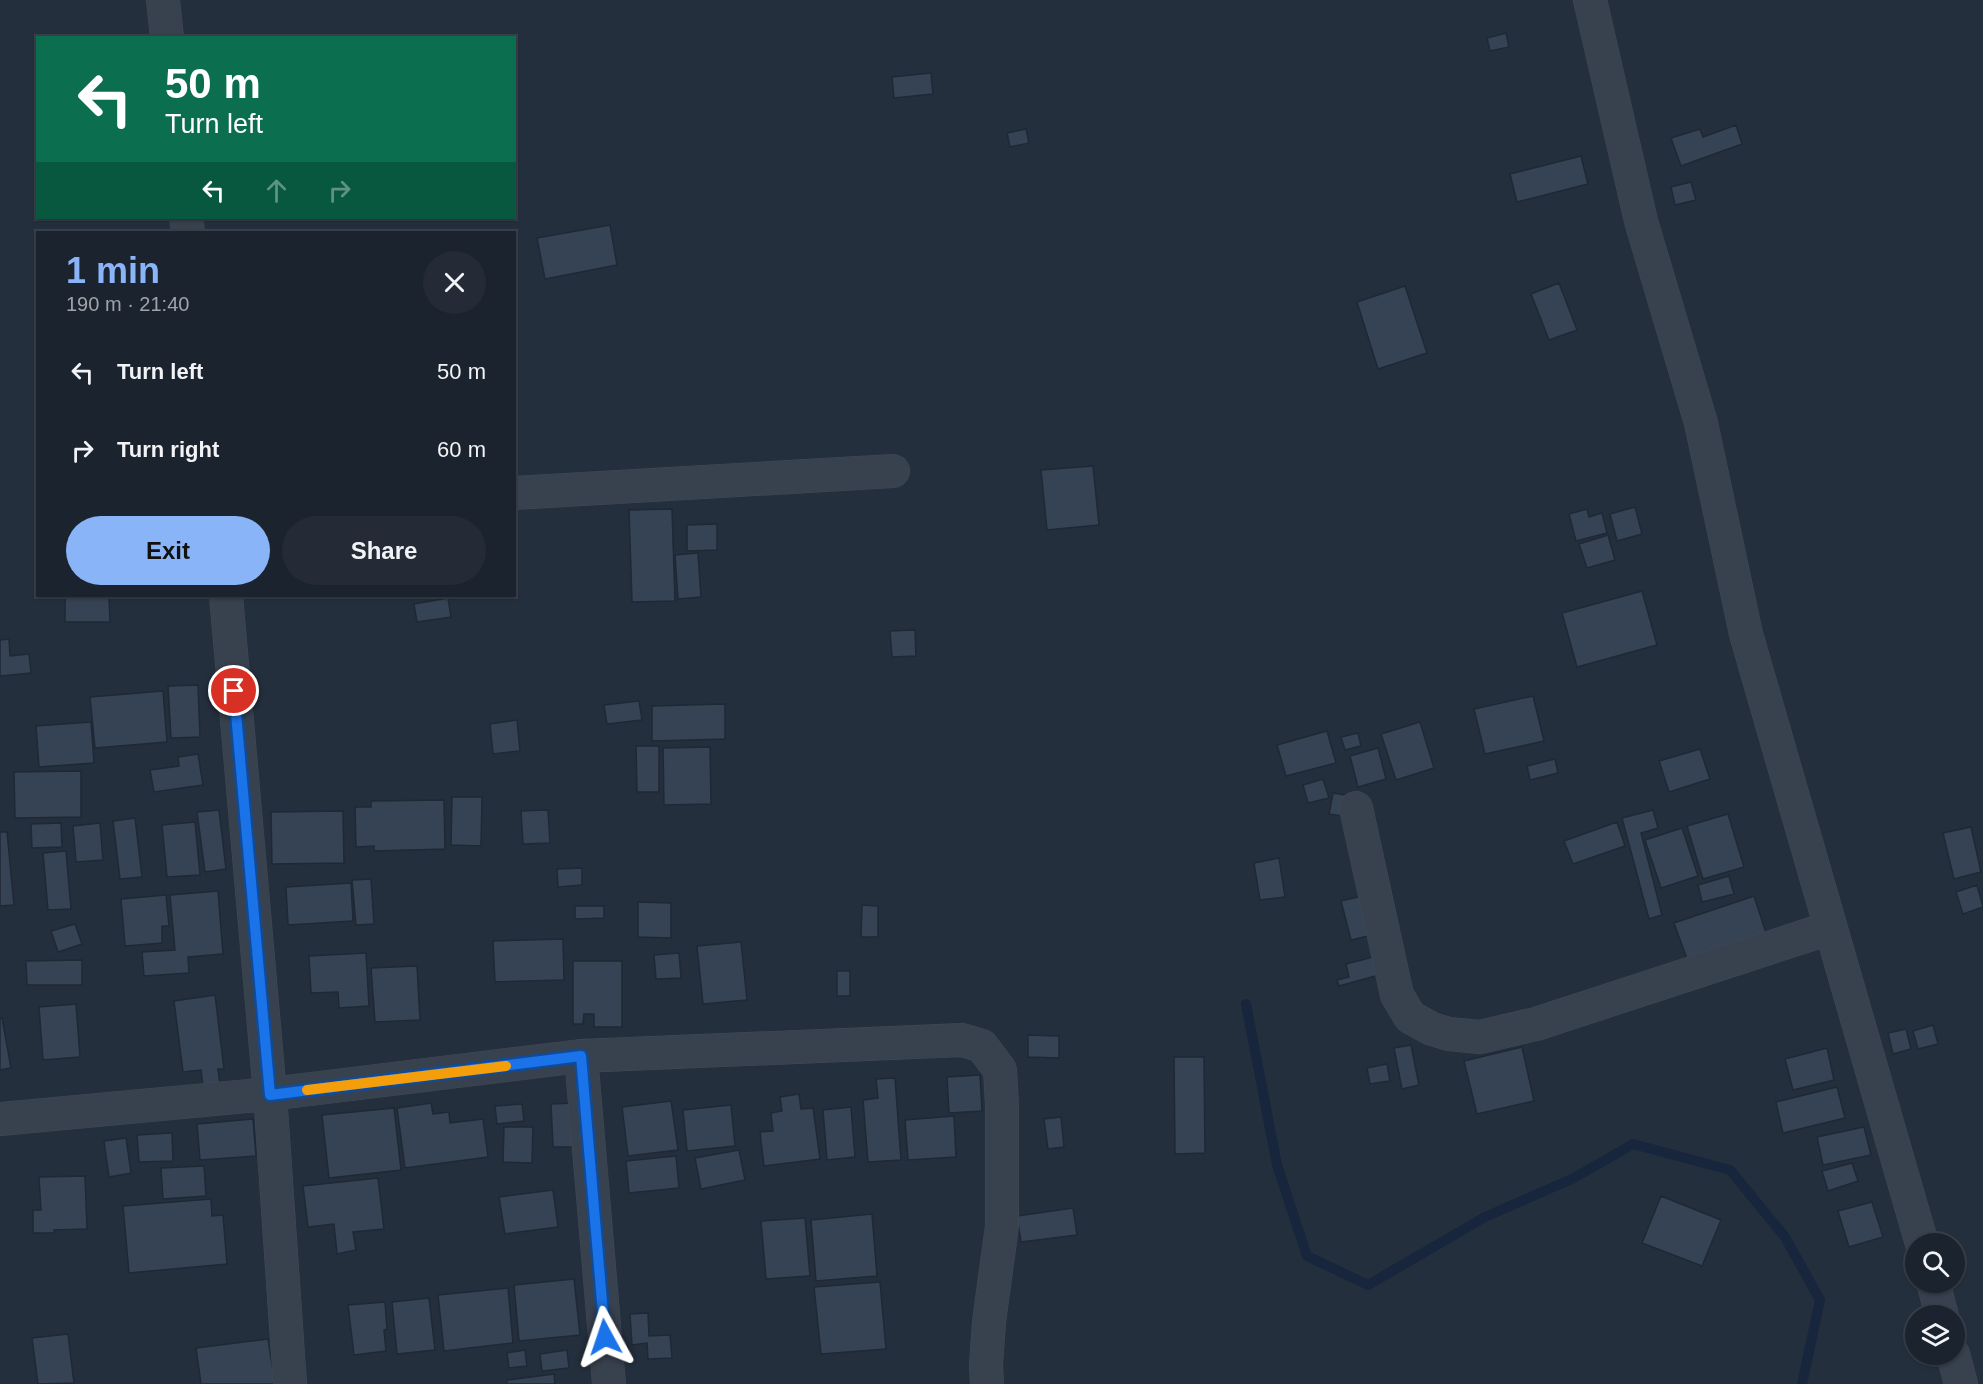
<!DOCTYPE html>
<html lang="en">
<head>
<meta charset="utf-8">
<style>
  :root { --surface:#1b232e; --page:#242b36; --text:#f1f3f6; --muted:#a0a4aa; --line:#39404a; --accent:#8ab4f8 }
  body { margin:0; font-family:Helvetica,sans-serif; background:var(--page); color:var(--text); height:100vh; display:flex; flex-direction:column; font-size:22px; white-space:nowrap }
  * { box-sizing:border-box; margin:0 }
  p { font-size:20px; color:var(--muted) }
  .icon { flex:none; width:33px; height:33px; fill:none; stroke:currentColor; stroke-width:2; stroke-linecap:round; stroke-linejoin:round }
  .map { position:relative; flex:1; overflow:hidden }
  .details { position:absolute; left:36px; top:231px; width:480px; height:366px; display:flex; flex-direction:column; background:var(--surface); border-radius:0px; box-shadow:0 2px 4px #0004,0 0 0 2px var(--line) }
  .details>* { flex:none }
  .banner { position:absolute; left:36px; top:36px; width:480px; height:183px; border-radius:0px; box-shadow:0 2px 4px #0004,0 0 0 2px var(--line); background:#0b6e4f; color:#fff; overflow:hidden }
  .fabs { position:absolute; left:1905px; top:1233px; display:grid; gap:12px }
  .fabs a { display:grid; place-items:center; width:60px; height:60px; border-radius:50%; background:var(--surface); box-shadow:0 2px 4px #0004,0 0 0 2px var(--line); font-size:30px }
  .pin { position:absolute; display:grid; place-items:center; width:51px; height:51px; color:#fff; margin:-26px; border:3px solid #fff; border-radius:50%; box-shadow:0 2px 6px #0007 }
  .me { position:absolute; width:66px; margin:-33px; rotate:355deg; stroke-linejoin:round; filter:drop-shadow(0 0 4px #0008) }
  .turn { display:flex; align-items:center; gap:21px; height:126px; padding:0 30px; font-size:27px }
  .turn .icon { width:78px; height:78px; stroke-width:2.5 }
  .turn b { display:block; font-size:42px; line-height:51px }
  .lanes { display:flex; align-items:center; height:57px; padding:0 30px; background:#0003; justify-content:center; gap:30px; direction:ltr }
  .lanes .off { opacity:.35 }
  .round { display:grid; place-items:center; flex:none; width:63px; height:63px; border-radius:32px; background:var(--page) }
  .head { display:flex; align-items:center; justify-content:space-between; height:102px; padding:0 30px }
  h1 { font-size:36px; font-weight:700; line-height:45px; color:var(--accent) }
  .action { display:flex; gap:12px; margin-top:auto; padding:12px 30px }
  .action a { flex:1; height:69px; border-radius:36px; background:var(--accent); color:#111; font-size:24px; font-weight:700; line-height:69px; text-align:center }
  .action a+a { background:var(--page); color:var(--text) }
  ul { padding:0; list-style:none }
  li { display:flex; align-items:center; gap:18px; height:78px; padding:0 30px }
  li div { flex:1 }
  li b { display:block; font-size:22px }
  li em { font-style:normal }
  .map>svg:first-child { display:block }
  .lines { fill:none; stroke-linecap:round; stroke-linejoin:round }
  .stream { stroke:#17263c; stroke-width:10 }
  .building { fill:#364354; stroke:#1f2835; stroke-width:1.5 }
  .minor-casing { stroke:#414a57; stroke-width:34 }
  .minor { stroke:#38414e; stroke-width:33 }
  .route-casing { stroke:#114b97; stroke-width:15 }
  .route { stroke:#1a73e8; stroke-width:10 }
  .slow { stroke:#f59e0b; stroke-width:10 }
</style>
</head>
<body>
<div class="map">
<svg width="1983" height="1384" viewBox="0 0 1983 1384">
  <rect width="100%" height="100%" fill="#242f3e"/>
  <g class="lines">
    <path class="stream" d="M1246 1004 1277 1165 1307 1256 1368 1285 1485 1217 1574 1178 1633 1144 1730 1170 1785 1237 1820 1300 1802 1384"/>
  </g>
  <path class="building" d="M1506 33 1509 47 1490 51 1487 38Z
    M931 73 933 94 894 98 892 77Z
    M1736 125 1742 144 1681 166 1671 138 1700 129 1703 137Z
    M1026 129 1029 143 1010 147 1007 133Z
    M1581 156 1588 184 1517 202 1510 174Z
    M1691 182 1696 200 1675 205 1671 187Z
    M610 225 617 265 545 279 537 238Z
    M1559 283 1577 330 1549 340 1531 294Z
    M1405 286 1427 353 1378 369 1357 302Z
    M1093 466 1099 525 1047 530 1041 470Z
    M1635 507 1642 534 1617 541 1610 514Z
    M672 509 675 601 632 602 629 510Z
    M1587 509 1589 517 1602 513 1607 533 1576 541 1569 514Z
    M717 524V550L687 551V525Z
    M1608 535 1615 560 1587 568 1579 544Z
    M698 553 701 597 678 599 675 555Z
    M1642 591 1657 645 1577 667 1562 613Z
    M65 596H109L110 622H65Z
    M448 598 451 617 417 622 414 604Z
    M915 630 916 656 892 657 890 631Z
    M9 639 10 656 29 654 31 673 0 676V640Z
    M198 685 200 737 171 738 168 686Z
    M163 691 167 742 95 748 90 697Z
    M1533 696 1544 741 1485 754 1474 709Z
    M639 701 642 720 607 724 604 705Z
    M725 704V739L652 741V706Z
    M517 720 520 751 493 754 490 724Z
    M91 722 94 763 39 767 36 726Z
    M1420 722 1434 768 1396 780 1381 734Z
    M1327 731 1336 763 1286 776 1277 745Z
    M1358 733 1361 746 1345 750 1341 737Z
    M636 746H659V792H637Z
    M710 747 711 804 664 805 663 748Z
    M1378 748 1386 779 1358 787 1350 756Z
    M1700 749 1710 779 1669 792 1659 761Z
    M198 754 203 785 154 792 150 770 179 766 178 757Z
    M1555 759 1558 773 1530 780 1527 766Z
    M81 771V817L15 818 14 772Z
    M1323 779 1329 798 1308 803 1303 785Z
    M1333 793 1351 796 1348 817 1329 814Z
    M452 797H482L481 846 451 845Z
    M444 800 445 849 374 851V846L356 847 355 807H371V801Z
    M219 810 226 869 205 872 197 812Z
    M548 810 550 843 523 844 521 811Z
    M1653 810 1658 828 1641 833 1662 915 1649 919 1622 818Z
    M343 811 344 863 272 864 271 812Z
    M1728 814 1744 867 1703 879 1687 826Z
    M135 818 142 877 120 879 113 821Z
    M195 822 200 875 167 877 162 825Z
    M1617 822 1625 846 1573 864 1564 841Z
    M61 823 62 847 32 848 31 824Z
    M100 823 103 860 76 862 73 826Z
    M1971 827 1981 872 1954 879 1943 833Z
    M1682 828 1698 876 1661 888 1645 840Z
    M0 832H7L14 905 0 906Z
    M66 851 71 909 48 910 43 853Z
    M1279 858 1285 897 1260 900 1254 863Z
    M582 868V885L558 887 557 869Z
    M1729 876 1734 894 1702 902 1698 885Z
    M371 879 374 924 356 925 352 880Z
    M351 883 353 921 288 925 286 887Z
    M1977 885 1983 907 1963 914 1956 892Z
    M218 891 223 954 188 957 189 973 144 976 142 952 175 950 170 895Z
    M166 895 169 926H162V943L125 946 121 899Z
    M1362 896 1372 935 1351 940 1341 901Z
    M1754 896 1770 945 1691 970 1674 923Z
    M638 902 671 903V938L638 937Z
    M862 905 878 906V937H861Z
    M575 906H604V918L575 919Z
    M75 924 82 944 58 952 51 931Z
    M563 939 564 980 495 982 493 941Z
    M741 942 747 1000 703 1004 697 946Z
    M366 953 369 1006 339 1008 338 992 311 993 309 956Z
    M679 953 681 978 656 979 654 955Z
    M1373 957 1379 975 1339 986 1337 980 1349 977 1346 964Z
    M82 960V985H27L26 961Z
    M573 961H622V1027H594V1014H584L583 1024H573Z
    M417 966 420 1020 375 1022 371 968Z
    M837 971H850V996H837Z
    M215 995 224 1069H218L220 1084 203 1086 201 1070 183 1072 174 1001Z
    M76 1004 80 1057 43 1060 39 1007Z
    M0 1018H2L11 1068 0 1070Z
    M1933 1025 1938 1044 1918 1049 1913 1031Z
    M1906 1029 1911 1049 1893 1054 1888 1033Z
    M1028 1035 1059 1036V1058L1028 1057Z
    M1411 1045 1419 1085 1402 1089 1394 1048Z
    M1522 1047 1534 1101 1477 1114 1464 1061Z
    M1827 1048 1834 1080 1793 1090 1785 1059Z
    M1174 1057H1204L1205 1153 1175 1154Z
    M1387 1064 1390 1081 1370 1084 1367 1068Z
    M980 1075 982 1111 949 1113 947 1077Z
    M895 1078 901 1160 868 1162 863 1100 878 1098 876 1079Z
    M1837 1087 1845 1118 1783 1133 1776 1102Z
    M799 1094 801 1109 813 1108 820 1159 764 1166 760 1132 773 1131 771 1113 782 1111 780 1097Z
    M671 1101 678 1150 628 1156 622 1107Z
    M431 1103 433 1114 449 1112 450 1123 483 1119 488 1157 405 1168 397 1108Z
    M574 1103 575 1147H553L551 1104Z
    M522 1104 524 1121 497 1124 495 1106Z
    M731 1105 735 1146 687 1151 683 1110Z
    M851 1107 855 1157 827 1160 823 1110Z
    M394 1108 401 1170 329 1178 322 1115Z
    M954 1116 956 1157 908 1160 905 1120Z
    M1061 1117 1064 1147 1048 1149 1044 1119Z
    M253 1119 256 1156 200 1160 197 1124Z
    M504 1127H533L532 1163 503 1162Z
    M1864 1127 1871 1155 1823 1165 1817 1137Z
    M172 1133 173 1161 139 1162 137 1135Z
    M126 1138 131 1173 109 1177 104 1141Z
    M739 1150 745 1180 701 1189 695 1158Z
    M676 1156 679 1188 629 1193 626 1161Z
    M1852 1163 1858 1181 1828 1191 1822 1171Z
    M204 1166 206 1196 163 1199 161 1168Z
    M85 1176 87 1229 54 1230V1233H33V1210H41L39 1177Z
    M378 1178 384 1229 353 1232 356 1250 337 1254 334 1224 308 1227 303 1186Z
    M553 1190 558 1227 505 1234 499 1197Z
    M1661 1196 1721 1220 1702 1266 1642 1243Z
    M211 1199 212 1216 223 1215 227 1264 129 1273 123 1206Z
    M1872 1202 1883 1237 1849 1247 1838 1211Z
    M1073 1208 1077 1235 1021 1242 1017 1216Z
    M872 1214 877 1276 816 1281 811 1220Z
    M805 1218 810 1276 766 1279 761 1221Z
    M574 1279 580 1335 519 1341 514 1285Z
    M880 1282 886 1349 821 1354 814 1287Z
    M508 1288 513 1343 444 1351 438 1295Z
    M429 1298 435 1350 397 1354 392 1302Z
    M385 1302 387 1329 384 1330 386 1351 354 1355 348 1305Z
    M648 1313 649 1336 670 1335 672 1358 648 1359 647 1343 632 1345 630 1314Z
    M68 1334 74 1383 38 1384 32 1338Z
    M268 1339 275 1384H201L196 1348Z
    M525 1350 527 1366 509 1368 507 1353Z
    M567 1350 569 1368 542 1371 540 1354Z
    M554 1374 555 1384H507V1380Z"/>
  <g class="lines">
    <g class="minor-casing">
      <path id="minor" d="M163 0 167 38
        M1590 0 1641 221 1701 423 1746 634 1922 1244
        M186 218 188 232
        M514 493 893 471
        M226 596 270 1094 290 1384
        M1356 808 1397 995 1410 1017 1432 1029 1449 1034 1480 1037 1536 1024 1830 928
        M581 1056 609 1384
        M0 1119 270 1094 581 1056 962 1040 982 1046 1000 1070 1002 1106V1226L989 1322 986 1365 987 1384
        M1933 1282 1942 1316
        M1953 1354 1961 1384"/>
    </g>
    <use href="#minor" class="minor"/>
  </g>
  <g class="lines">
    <g class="route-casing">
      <path id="route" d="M234 691 270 1095 581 1056 605 1337"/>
    </g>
    <use href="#route" class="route"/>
    <path class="slow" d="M307 1090 506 1066"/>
  </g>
</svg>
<div class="fabs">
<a><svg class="icon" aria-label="search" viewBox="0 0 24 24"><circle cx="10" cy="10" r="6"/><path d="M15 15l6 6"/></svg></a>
<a><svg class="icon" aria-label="layers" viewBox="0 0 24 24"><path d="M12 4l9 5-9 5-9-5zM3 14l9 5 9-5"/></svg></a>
</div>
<div class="pin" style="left:234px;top:691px;background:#d93025"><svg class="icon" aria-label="arrive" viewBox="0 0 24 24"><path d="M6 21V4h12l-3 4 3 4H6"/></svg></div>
<svg class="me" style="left:605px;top:1337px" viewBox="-20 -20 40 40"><path d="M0-17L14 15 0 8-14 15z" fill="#1a73e8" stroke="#fff" stroke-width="4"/></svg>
<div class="banner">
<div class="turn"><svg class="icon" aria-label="left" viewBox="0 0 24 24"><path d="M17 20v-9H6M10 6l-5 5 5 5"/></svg><div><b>50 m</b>Turn left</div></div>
<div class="lanes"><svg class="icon" aria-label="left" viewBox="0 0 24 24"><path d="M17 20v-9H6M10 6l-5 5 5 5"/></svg><svg class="icon off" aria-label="ahead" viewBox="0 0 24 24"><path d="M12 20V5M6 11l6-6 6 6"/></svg><svg class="icon off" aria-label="right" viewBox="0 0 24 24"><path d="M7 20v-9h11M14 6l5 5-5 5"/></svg></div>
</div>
<section class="details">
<div class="head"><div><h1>1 min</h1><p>190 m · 21:40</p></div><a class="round"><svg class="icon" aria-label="close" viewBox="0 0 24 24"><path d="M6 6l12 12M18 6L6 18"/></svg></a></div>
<ul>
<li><svg class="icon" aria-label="left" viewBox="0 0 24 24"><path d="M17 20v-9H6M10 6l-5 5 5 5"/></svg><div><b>Turn left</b></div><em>50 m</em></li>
<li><svg class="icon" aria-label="right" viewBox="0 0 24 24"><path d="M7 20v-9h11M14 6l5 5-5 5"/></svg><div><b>Turn right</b></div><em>60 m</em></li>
</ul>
<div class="action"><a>Exit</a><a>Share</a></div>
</section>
</div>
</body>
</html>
